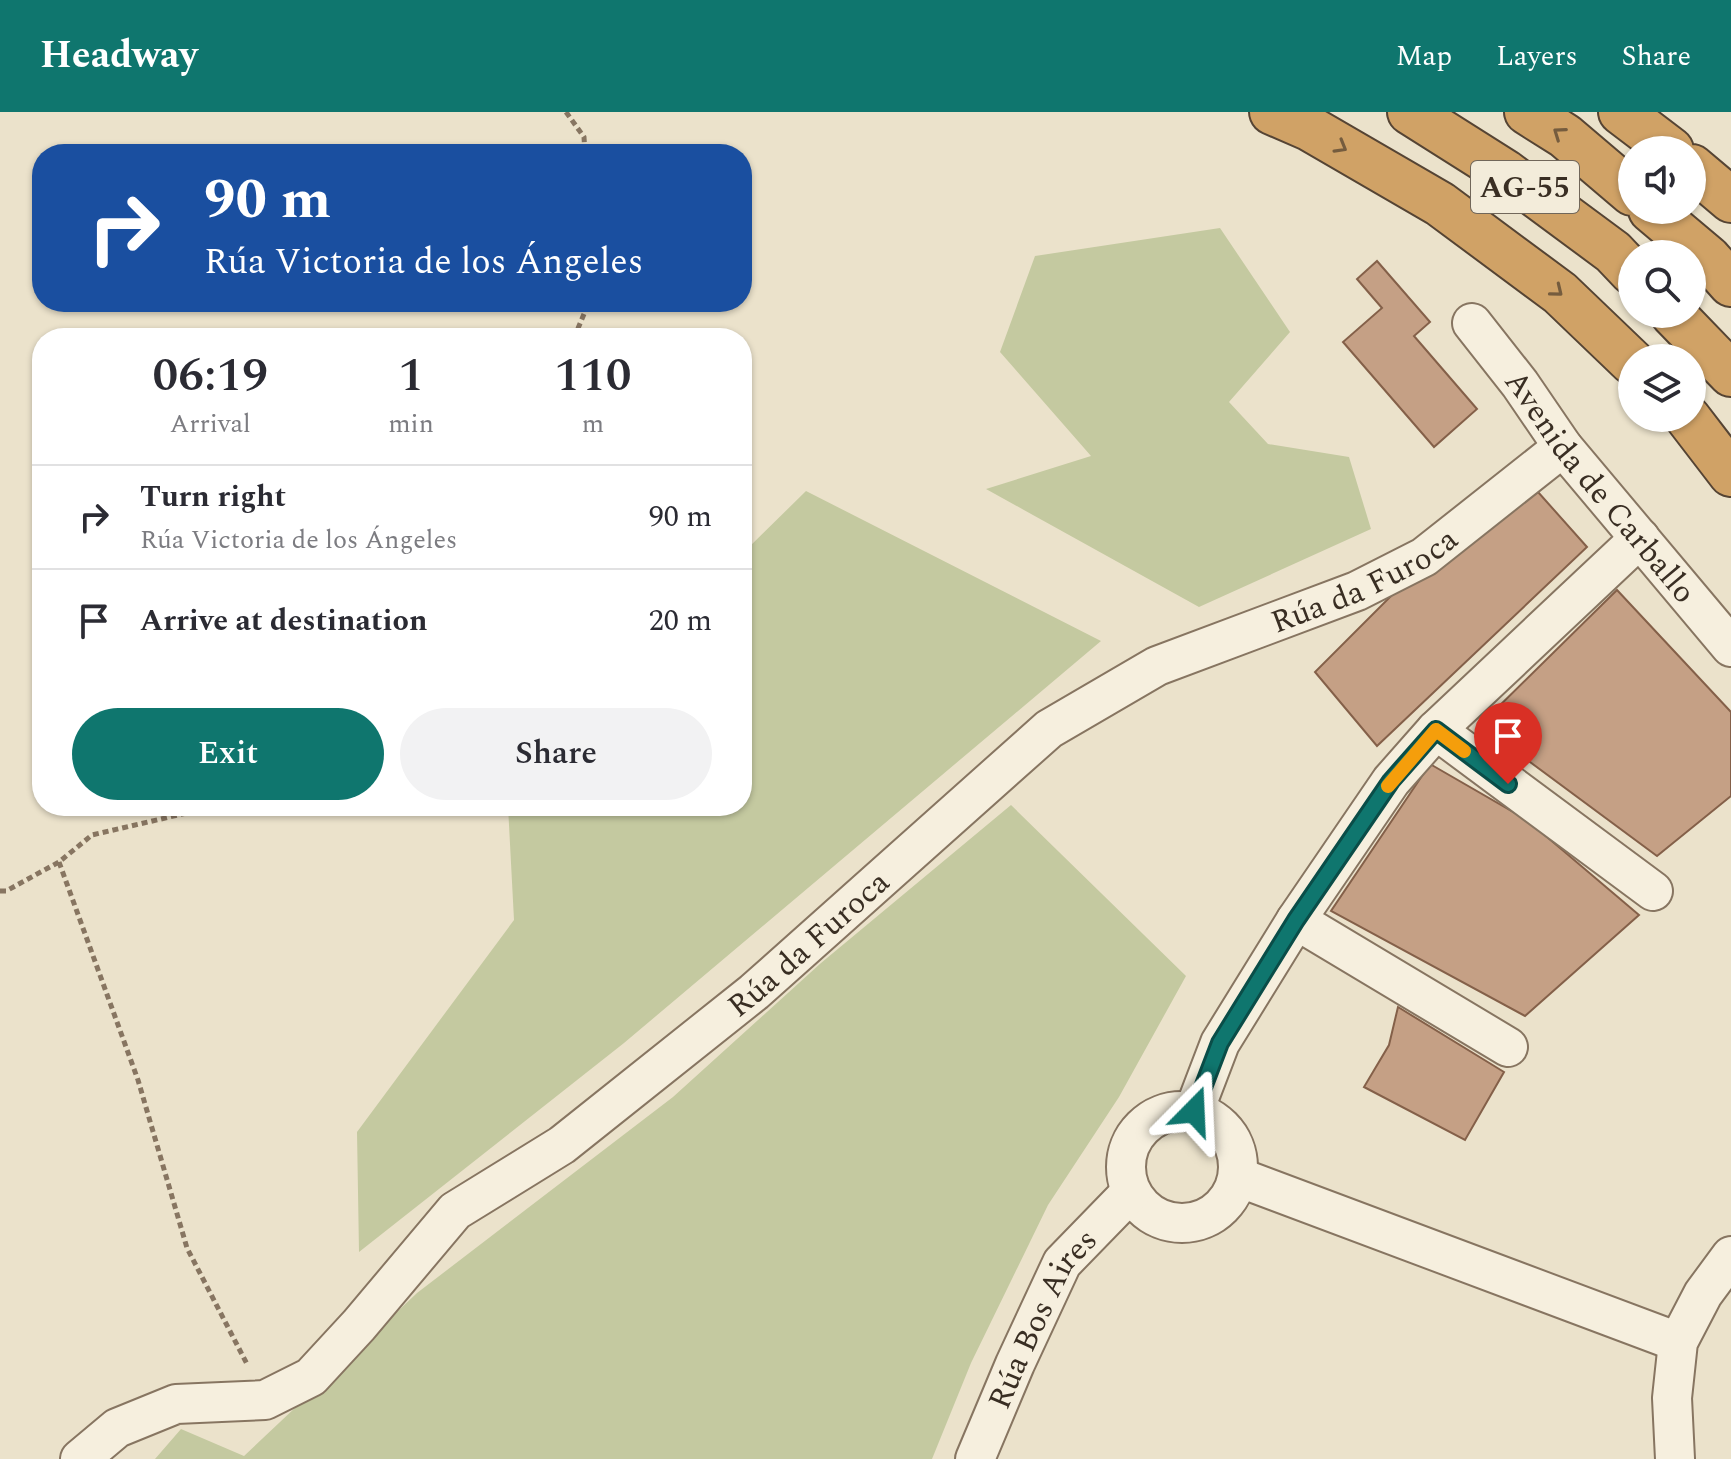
<!DOCTYPE html>
<html lang="en">
<head>
<meta charset="utf-8">
<style>
  :root { --surface:#fff; --page:#f2f2f3; --text:#2b2b33; --muted:#7c7c81; --line:#e1e1e2; --accent:#0f766e }
  body { margin:0; font-family:Spectral,serif; background:var(--page); color:var(--text); height:100vh; display:flex; flex-direction:column; font-size:30px; white-space:nowrap }
  * { box-sizing:border-box; margin:0 }
  p { font-size:26px; color:var(--muted) }
  .icon { flex:none; width:44px; height:44px; fill:none; stroke:currentColor; stroke-width:2; stroke-linecap:round; stroke-linejoin:round }
  .map { position:relative; flex:1; overflow:hidden }
  .side { position:absolute; left:32px; top:216px; width:720px; height:488px; display:flex; flex-direction:column; background:var(--surface); border-radius:32px; box-shadow:0 2px 6px #0004 }
  .side>* { flex:none }
  .hud { position:absolute; left:32px; top:32px; width:720px; height:168px; border-radius:32px; box-shadow:0 2px 6px #0004; background:#1a4fa0; color:#fff; overflow:hidden }
  .fabs { position:absolute; left:1618px; top:24px; display:grid; gap:16px }
  .fabs a { display:grid; place-items:center; width:88px; height:88px; border-radius:50%; background:var(--surface); box-shadow:0 2px 6px #0004; font-size:40px }
  .pin { position:absolute; display:grid; place-items:center; width:68px; height:68px; color:#fff; margin:-82px -34px; border-radius:50% 50% 50% 0; rotate:-45deg; box-shadow:0 0 8px #0007 }
  .pin .icon { rotate:45deg }
  .me { position:absolute; width:88px; margin:-44px; rotate:21deg; stroke-linejoin:round; filter:drop-shadow(0 0 6px #0008) }
  .turn { display:flex; align-items:center; gap:28px; height:168px; padding:0 40px; font-size:36px }
  .turn .icon { width:104px; height:104px; stroke-width:2.5 }
  .turn b { display:block; font-size:56px; line-height:68px }
  .eta { display:flex; justify-content:space-evenly; align-items:center; height:136px; text-align:center }
  .eta b { font-size:48px; font-weight:600; line-height:56px }
  .button { display:flex; gap:16px; margin-top:auto; padding:16px 40px }
  .button a { flex:1; height:92px; border-radius:48px; background:var(--accent); color:#fff; font-size:32px; font-weight:600; line-height:92px; text-align:center }
  .button a+a { background:var(--page); color:var(--text) }
  ul { padding:0; list-style:none }
  li { display:flex; align-items:center; gap:24px; height:104px; padding:0 40px; border-top:2px solid var(--line) }
  li div { flex:1 }
  li b { display:block; font-size:30px }
  li em { font-style:normal }
  header { display:flex; align-items:center; gap:48px; box-sizing:border-box; height:112px; padding:0 40px; background:var(--accent); color:#fff }
  header strong { font-size:38px }
  nav { display:flex; gap:44px; margin-inline-start:auto; font-size:28px }
  .map>svg:first-child { display:block }
  .green { fill:#c4c9a0 }
  .building { fill:#c5a085; stroke:#846049; stroke-width:2 }
  .lines { fill:none; stroke-linecap:round; stroke-linejoin:round }
  .minor-casing { stroke:#877561; stroke-width:42 }
  .motorway-casing { stroke:#554434; stroke-width:48 }
  .path { stroke:#877561; stroke-width:5; stroke-dasharray:6 4; stroke-linecap:butt }
  .minor { stroke:#f6efde; stroke-width:38 }
  .motorway { stroke:#d0a266; stroke-width:44 }
  .oneway { stroke:#755c3e }
  .route-casing { stroke:#0a4d48; stroke-width:20 }
  .route { stroke:#0f766e; stroke-width:14 }
  .slow { stroke:#f59e0b; stroke-width:14 }
  .labels { text-anchor:middle; stroke-width:8; stroke-linejoin:round; paint-order:stroke }
  .shield { fill:#f3ecda; stroke:#71675a; stroke-width:2 }
  .shield-label { font-size:30px; font-weight:bold; fill:#392e23 }
  .street-label { font-size:32px; fill:#392e23; stroke:#f3ecda }
</style>
</head>
<body>
<header>
<strong>Headway</strong>
<nav><a>Map</a><a>Layers</a><a>Share</a></nav>
</header>
<div class="map">
<svg width="1731" height="1347" viewBox="0 0 1731 1347">
  <rect width="100%" height="100%" fill="#ebe2cb"/>
  <path class="green" d="M1220 116 1290 220 1229 290 1268 332 1349 345 1371 417 1199 495 986 377 1091 344 1000 240 1035 144Z
    M806 379 1101 529 624 931 359 1140 357 1020 514 808 508 694H742V442Z
    M1011 693 1186 864 1119 985 1048 1093 971 1251 932 1347H155L181 1317 244 1344 417 1181 673 985 821 851Z"/>
  <path class="building" d="M1377 149 1430 210 1414 224 1477 297 1434 335 1343 230 1382 196 1357 167Z
    M1538 380 1587 435 1377 634 1315 560 1397 478Z
    M1617 478 1731 600V684L1657 744 1480 613Z
    M1430 652 1527 708 1639 803 1525 904 1331 799Z
    M1398 895 1504 960 1465 1028 1364 975 1389 933Z"/>
  <g class="lines">
    <g class="minor-casing">
      <g id="minor">
        <path id="s1" d="M1472 211 1520 272 1563 335 1731 535"/>
        <path d="M1436 618 1653 779"/>
        <path d="M1296 808 1508 935"/>
        <circle cx="1182" cy="1055" r="56"/>
        <path d="M1194 999 1220 931 1296 808 1391 669 1436 618 1640 426"/>
        <path d="M1238 1065 1678 1230"/>
        <path id="s2" d="M80 1347 117 1316 176 1292 265 1288 311 1265 359 1213 455 1099 562 1033 754 880 1049 617 1157 554 1357 479 1424 445 1563 335"/>
        <path id="s3" d="M975 1347 1015 1252 1062 1151 1131 1080"/>
        <path d="M1675 1347 1672 1286 1678 1230 1703 1182 1731 1144"/>
      </g>
    </g>
    <g class="motorway-casing">
      <path id="motorway" d="M1272 0 1309 16 1440 92 1560 181 1632 250
        M1410 0 1505 60 1613 140 1632 160
        M1527 0 1565 24 1632 81
        M1621 0 1671 38
        M1692 55 1731 88
        M1651 98 1708 146 1731 172
        M1673 202 1731 262
        M1688 306 1731 362"/>
    </g>
    <path class="path" d="M566 0 584 25 585 42
      M574 226 589 190
      M59 750 138 968 187 1136 248 1254
      M0 779H6L59 750 92 723 191 700 207 694"/>
    <use href="#minor" class="minor"/>
    <use href="#motorway" class="motorway"/>
  </g>
  <defs><path id="oneway-chevron" d="M-2-3.5L2.5 0L-2 3.5" fill="none" stroke-width="1.6" stroke-linecap="round" stroke-linejoin="round" transform="scale(2)"/></defs>
  <g class="oneway">
    <use href="#oneway-chevron" transform="translate(1559 21) rotate(-145)"/>
    <use href="#oneway-chevron" transform="translate(1341 35) rotate(30)"/>
    <use href="#oneway-chevron" transform="translate(1557 179) rotate(39)"/>
  </g>
  <g class="lines">
    <g class="route-casing">
      <path id="route" d="M1194 999 1220 931 1296 808 1391 669 1436 618 1508 672"/>
    </g>
    <use href="#route" class="route"/>
    <path class="slow" d="M1388 674 1436 618 1464 639"/>
  </g>
  <g class="labels">
    <rect class="shield" x="1471" y="49" width="108" height="52" rx="6"/>
    <g class="shield-label">
      <text x="1525" y="85">AG-55</text>
    </g>
    <g class="street-label">
      <text dy="11" stroke="none"><textPath href="#s1" startOffset="208">Avenida de Carballo</textPath></text>
      <text dy="11" stroke="none"><textPath href="#s2" startOffset="1588">Rúa da Furoca</textPath></text>
      <text dy="11" stroke="none"><textPath href="#s2" startOffset="916">Rúa da Furoca</textPath></text>
      <text dy="11" stroke="none"><textPath href="#s3" startOffset="156">Rúa Bos Aires</textPath></text>
    </g>
  </g>
</svg>
<div class="fabs">
<a><svg class="icon" aria-label="sound" viewBox="0 0 24 24"><path d="M4 9h4l5-4v14l-5-4H4zM17 9q2 3 0 6"/></svg></a>
<a><svg class="icon" aria-label="search" viewBox="0 0 24 24"><circle cx="10" cy="10" r="6"/><path d="M15 15l6 6"/></svg></a>
<a><svg class="icon" aria-label="layers" viewBox="0 0 24 24"><path d="M12 4l9 5-9 5-9-5zM3 14l9 5 9-5"/></svg></a>
</div>
<div class="pin" style="left:1508px;top:672px;background:#d93025"><svg class="icon" aria-label="arrive" viewBox="0 0 24 24"><path d="M6 21V4h12l-3 4 3 4H6"/></svg></div>
<svg class="me" style="left:1194px;top:999px" viewBox="-20 -20 40 40"><path d="M0-17L14 15 0 8-14 15z" fill="#0f766e" stroke="#fff" stroke-width="4"/></svg>
<div class="hud">
<div class="turn"><svg class="icon" aria-label="right" viewBox="0 0 24 24"><path d="M7 20v-9h11M14 6l5 5-5 5"/></svg><div><b>90 m</b>Rúa Victoria de los Ángeles</div></div>
</div>
<section class="side">
<div class="eta">
<div><b>06:19</b><p>Arrival</p></div>
<div><b>1</b><p>min</p></div>
<div><b>110</b><p>m</p></div>
</div>
<ul>
<li><svg class="icon" aria-label="right" viewBox="0 0 24 24"><path d="M7 20v-9h11M14 6l5 5-5 5"/></svg><div><b>Turn right</b><p>Rúa Victoria de los Ángeles</p></div><em>90 m</em></li>
<li><svg class="icon" aria-label="arrive" viewBox="0 0 24 24"><path d="M6 21V4h12l-3 4 3 4H6"/></svg><div><b>Arrive at destination</b></div><em>20 m</em></li>
</ul>
<div class="button"><a>Exit</a><a>Share</a></div>
</section>
</div>
</body>
</html>
